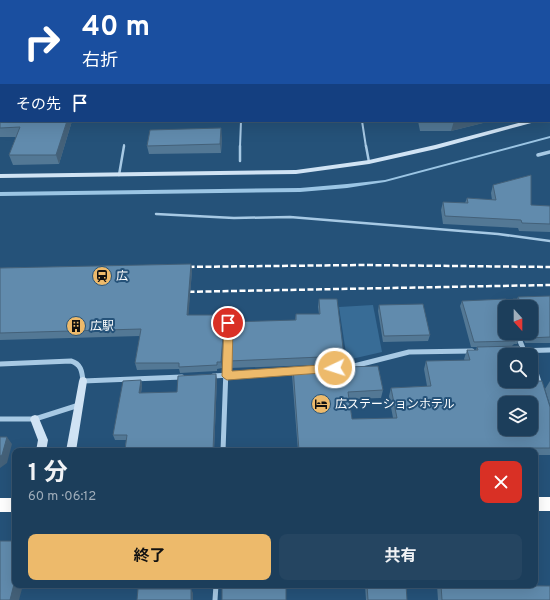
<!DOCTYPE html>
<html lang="ja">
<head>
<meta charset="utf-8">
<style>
  :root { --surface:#1c3e5b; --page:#254561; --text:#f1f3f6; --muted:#a0aebb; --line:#3a5771; --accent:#edba6b }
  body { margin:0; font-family:Overpass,"Noto Sans JP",sans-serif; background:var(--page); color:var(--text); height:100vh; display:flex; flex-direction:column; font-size:15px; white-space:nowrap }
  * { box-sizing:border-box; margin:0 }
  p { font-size:13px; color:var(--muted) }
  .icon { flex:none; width:22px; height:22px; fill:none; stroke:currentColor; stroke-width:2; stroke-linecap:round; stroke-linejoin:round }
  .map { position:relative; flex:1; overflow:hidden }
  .details { position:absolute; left:12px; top:448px; width:526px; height:140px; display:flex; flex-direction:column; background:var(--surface); border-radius:8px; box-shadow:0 4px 16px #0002,0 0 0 1px var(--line) }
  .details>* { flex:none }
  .hud { position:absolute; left:0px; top:0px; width:550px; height:122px; box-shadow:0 4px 16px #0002,0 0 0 1px var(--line); background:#1a4fa0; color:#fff; overflow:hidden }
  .needle { width:26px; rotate:159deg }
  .tools { position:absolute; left:498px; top:300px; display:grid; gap:8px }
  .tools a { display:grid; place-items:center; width:40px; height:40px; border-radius:8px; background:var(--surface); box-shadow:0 4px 16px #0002,0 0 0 1px var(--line); font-size:20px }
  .pin { position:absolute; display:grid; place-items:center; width:34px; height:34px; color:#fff; margin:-17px; border:2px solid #fff; border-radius:50%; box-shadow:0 1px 4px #0007 }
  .me { position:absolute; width:44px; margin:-22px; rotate:266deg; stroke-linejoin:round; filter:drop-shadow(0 0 3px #0008) }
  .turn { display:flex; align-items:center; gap:14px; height:84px; padding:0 16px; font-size:18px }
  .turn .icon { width:52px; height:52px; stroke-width:2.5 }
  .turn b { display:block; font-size:28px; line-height:34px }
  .then { display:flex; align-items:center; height:38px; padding:0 16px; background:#0003; gap:8px; font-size:15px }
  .round { display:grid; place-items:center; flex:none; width:42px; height:42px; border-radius:8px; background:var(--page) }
  .headline { display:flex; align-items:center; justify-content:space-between; height:68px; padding:0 16px }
  h1 { font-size:24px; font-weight:700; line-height:30px }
  .primary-button { display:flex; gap:8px; margin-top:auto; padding:8px 16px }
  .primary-button a { flex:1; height:46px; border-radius:8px; background:var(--accent); color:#111; font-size:16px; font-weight:700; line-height:46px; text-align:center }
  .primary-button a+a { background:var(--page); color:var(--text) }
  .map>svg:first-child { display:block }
  .green { fill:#386c96 }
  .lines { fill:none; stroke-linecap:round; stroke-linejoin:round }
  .stream { fill:#9bc5e4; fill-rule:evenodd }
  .lane-far1 { stroke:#a7c9e4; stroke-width:2 }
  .lane { stroke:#a7c9e4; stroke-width:2.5 }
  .street-far1 { stroke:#a7c9e4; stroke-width:3.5 }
  .street { stroke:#a7c9e4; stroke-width:5 }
  .secondary { fill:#d0e3f4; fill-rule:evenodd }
  .highway { fill:#fff; fill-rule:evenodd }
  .rail { stroke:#fff; stroke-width:2.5; stroke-dasharray:6 2.5; stroke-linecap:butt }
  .wall { fill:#537895 }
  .shaded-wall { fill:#446179 }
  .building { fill:#618bad; stroke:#446179; fill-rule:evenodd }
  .route { fill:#edba6b; stroke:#9a7946 }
  .labels { text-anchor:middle; stroke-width:4; stroke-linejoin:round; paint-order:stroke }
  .poi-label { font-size:12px; fill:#fff; stroke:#255279; text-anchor:start }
</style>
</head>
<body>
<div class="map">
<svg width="550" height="600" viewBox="0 0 550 600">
  <rect width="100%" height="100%" fill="#255279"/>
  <path class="green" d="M373 305 382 352 347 360 339 307Z"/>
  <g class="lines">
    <path class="stream" d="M550 136V138L385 182 347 188 300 192 0 196V192L300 188 347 184 385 180Z"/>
    <path class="lane-far1" d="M362 121 366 147
      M124 147V145
      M240 147 241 121"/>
    <path class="lane" d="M366 146 369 162
      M240 161V146
      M119 175 124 146
      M156 214 234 218 290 217 498 234 550 241"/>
    <path class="street-far1" d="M538 155 550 152
      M517 333 520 342
      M227 342 228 323"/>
    <path class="street" d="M520 341 524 351
      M516 351 550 350
      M531 357 540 385
      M0 364 71 361C81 364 82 371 83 381L182 377
      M342 367H350L409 352 472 351
      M213 376 298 371
      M0 419H35L79 405
      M223 451 227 341
      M215 600 216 585"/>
    <path class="secondary" d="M549 114H550L549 119Z
      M526 121H536L535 122 436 149 369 164 296 174 0 178V174L296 170 369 160 435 145Z
      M83 377 86 378 87 381 76 451H66L79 381 80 378Z
      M35 415 38 416 48 440 46 451H36L38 440 30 419 32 416Z"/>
    <path class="highway" d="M535 497H550V511H535Z
      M0 498H15V512H0Z"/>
    <path class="rail" d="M180 267 362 265 550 267
      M180 292 550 285"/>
  </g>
  <path class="wall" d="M0 0 1 121H72L59 164 13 165 9 155 16 137H0Z
    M394 0H550V60H549V1H395Z
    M418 121H491L451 131H420Z
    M222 137 221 153 149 154 147 146Z
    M493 185 531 205 550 206V232L519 231 518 228 443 224 441 210 443 202 465 203 467 198 492 200 491 193Z
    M191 264 192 271 188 315 221 323 224 329 222 368 217 369V371L180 373 179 369 137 370 135 363 140 336 0 340V268Z
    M550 296V343H525L521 333H531L505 307 520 338 517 344H514L512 346 505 355 550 407V455H535V451H298L292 375 293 367 340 364 230 368 229 361 295 320 296 314H319L318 307 319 299 344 356 343 363 346 367 383 390 381 398 349 399 352 419 393 418 389 396 391 388 427 386 424 369 426 361H465L464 359 467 350H476L477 347H471L460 306 462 301 511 304 513 299H517L518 297Z
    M379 305 430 335 428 341 383 342 378 311Z
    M217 379 214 451H126L125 450 126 440H115L113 435 141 380 142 386 141 393 177 392Z
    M550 381V405L545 389Z
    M365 585H406L407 600H366Z
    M437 585H491L550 600H438Z"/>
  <path class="shaded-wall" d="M91 0H102V1H91Z
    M67 121H72L59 164 56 155Z
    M454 121H491L451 131Z
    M221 128 222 137 221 153 220 144Z
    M191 264 192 271 188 322 187 315Z
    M224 323V329L222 368 221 362Z
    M216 374 217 379 214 451H213Z
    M141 380 142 386 140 398 139 393Z
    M7 437 12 444 7 463 0 468V456Z
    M15 580V585H23L19 600H10Z
    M191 589 193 593V600H191Z"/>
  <path class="building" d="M0 0H32L33 1H1V121H67L56 155H9L20 127 0 128Z
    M48 0H91V1H48Z
    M223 0H240V1H223Z
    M398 0H550V50H549V1H398Z
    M221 128 220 144 147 146 150 130Z
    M531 175V205L550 206V224L522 223 521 220 445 216 443 202 468 203 467 198 496 200 493 185Z
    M191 264 187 315H220V323H224L221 362H217V365L179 367V363H135L141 329 0 333V268Z
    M550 296V337L528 338 526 333H531V307H505V333H518L520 338H514L515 341 474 342 462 301 506 299 511 304 513 303V299H519L518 297Z
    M319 299H337L344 356 229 361 230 322 296 320V314H320Z
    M423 304 430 335 384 336 379 305Z
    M519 346 522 355H505V381H542L550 407V448H490V451H299L293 367 346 363V367L378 366 383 390 348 392 352 419 397 418 391 388 431 386 426 361 470 360 467 350H478L477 347ZM505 403H531V429H505Z
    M216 374 213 451H142L143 449 125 450 127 435H113L123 381 141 380 139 393 177 392 178 376Z
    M0 437H7L2 455 0 456Z
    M0 541H15V580L10 600H0Z
    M222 585H286V600H222Z
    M367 585H406L407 600H368Z
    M441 585 550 586V600H442Z
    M138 589H191V600H137Z"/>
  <path class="route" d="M228 319 232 320 233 323 232 371 335 364 339 365 340 368 339 371 335 372 227 380 224 378 222 376 224 323 225 320Z"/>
  <defs>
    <g id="station-disc" transform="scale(1)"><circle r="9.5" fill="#edba6b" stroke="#255279"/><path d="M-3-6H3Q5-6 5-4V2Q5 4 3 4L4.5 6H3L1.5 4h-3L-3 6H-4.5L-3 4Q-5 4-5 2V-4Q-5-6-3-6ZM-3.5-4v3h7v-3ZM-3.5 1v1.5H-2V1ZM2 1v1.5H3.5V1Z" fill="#111"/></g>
    <g id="building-disc" transform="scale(1)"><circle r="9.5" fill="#edba6b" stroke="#255279"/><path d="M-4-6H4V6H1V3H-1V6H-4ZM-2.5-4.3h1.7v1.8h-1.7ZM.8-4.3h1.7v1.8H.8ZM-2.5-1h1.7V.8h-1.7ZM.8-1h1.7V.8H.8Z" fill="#111"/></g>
    <g id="hotel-disc" transform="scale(1)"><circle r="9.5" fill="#edba6b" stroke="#255279"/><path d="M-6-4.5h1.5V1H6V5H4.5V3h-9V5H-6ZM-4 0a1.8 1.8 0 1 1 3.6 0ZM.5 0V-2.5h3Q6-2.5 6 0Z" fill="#111"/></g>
  </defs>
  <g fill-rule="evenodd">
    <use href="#station-disc" x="102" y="276"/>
    <use href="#building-disc" x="76" y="326"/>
    <use href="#hotel-disc" x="321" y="404"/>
  </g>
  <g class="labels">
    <g class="poi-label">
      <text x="116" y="280">広</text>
      <text x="90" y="330">広駅</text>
      <text x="335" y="408">広ステーションホテル</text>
    </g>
  </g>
</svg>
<div class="tools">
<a><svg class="needle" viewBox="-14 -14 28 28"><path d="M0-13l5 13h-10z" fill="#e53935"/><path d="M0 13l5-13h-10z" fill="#a0aebb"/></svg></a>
<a><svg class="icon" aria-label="search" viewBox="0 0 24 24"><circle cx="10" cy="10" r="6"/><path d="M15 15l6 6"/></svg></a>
<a><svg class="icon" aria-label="layers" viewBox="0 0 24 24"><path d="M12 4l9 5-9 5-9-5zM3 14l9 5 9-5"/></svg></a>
</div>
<div class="pin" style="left:228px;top:323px;background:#d93025"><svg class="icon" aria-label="arrive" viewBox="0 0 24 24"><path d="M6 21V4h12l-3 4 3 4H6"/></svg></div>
<svg class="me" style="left:335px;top:368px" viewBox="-20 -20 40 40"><circle r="17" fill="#edba6b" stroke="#fff" stroke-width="3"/><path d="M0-11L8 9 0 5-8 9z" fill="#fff"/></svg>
<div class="hud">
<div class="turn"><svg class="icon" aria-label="right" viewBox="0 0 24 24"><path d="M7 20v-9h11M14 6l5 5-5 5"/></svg><div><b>40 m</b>右折</div></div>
<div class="then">その先<svg class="icon" aria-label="arrive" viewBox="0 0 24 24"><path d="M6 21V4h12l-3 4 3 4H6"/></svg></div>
</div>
<section class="details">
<div class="headline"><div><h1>1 分</h1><p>60 m · 06:12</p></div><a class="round" style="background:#d93025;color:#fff"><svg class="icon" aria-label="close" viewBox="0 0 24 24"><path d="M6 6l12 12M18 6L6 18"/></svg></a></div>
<div class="primary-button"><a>終了</a><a>共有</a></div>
</section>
</div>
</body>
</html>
